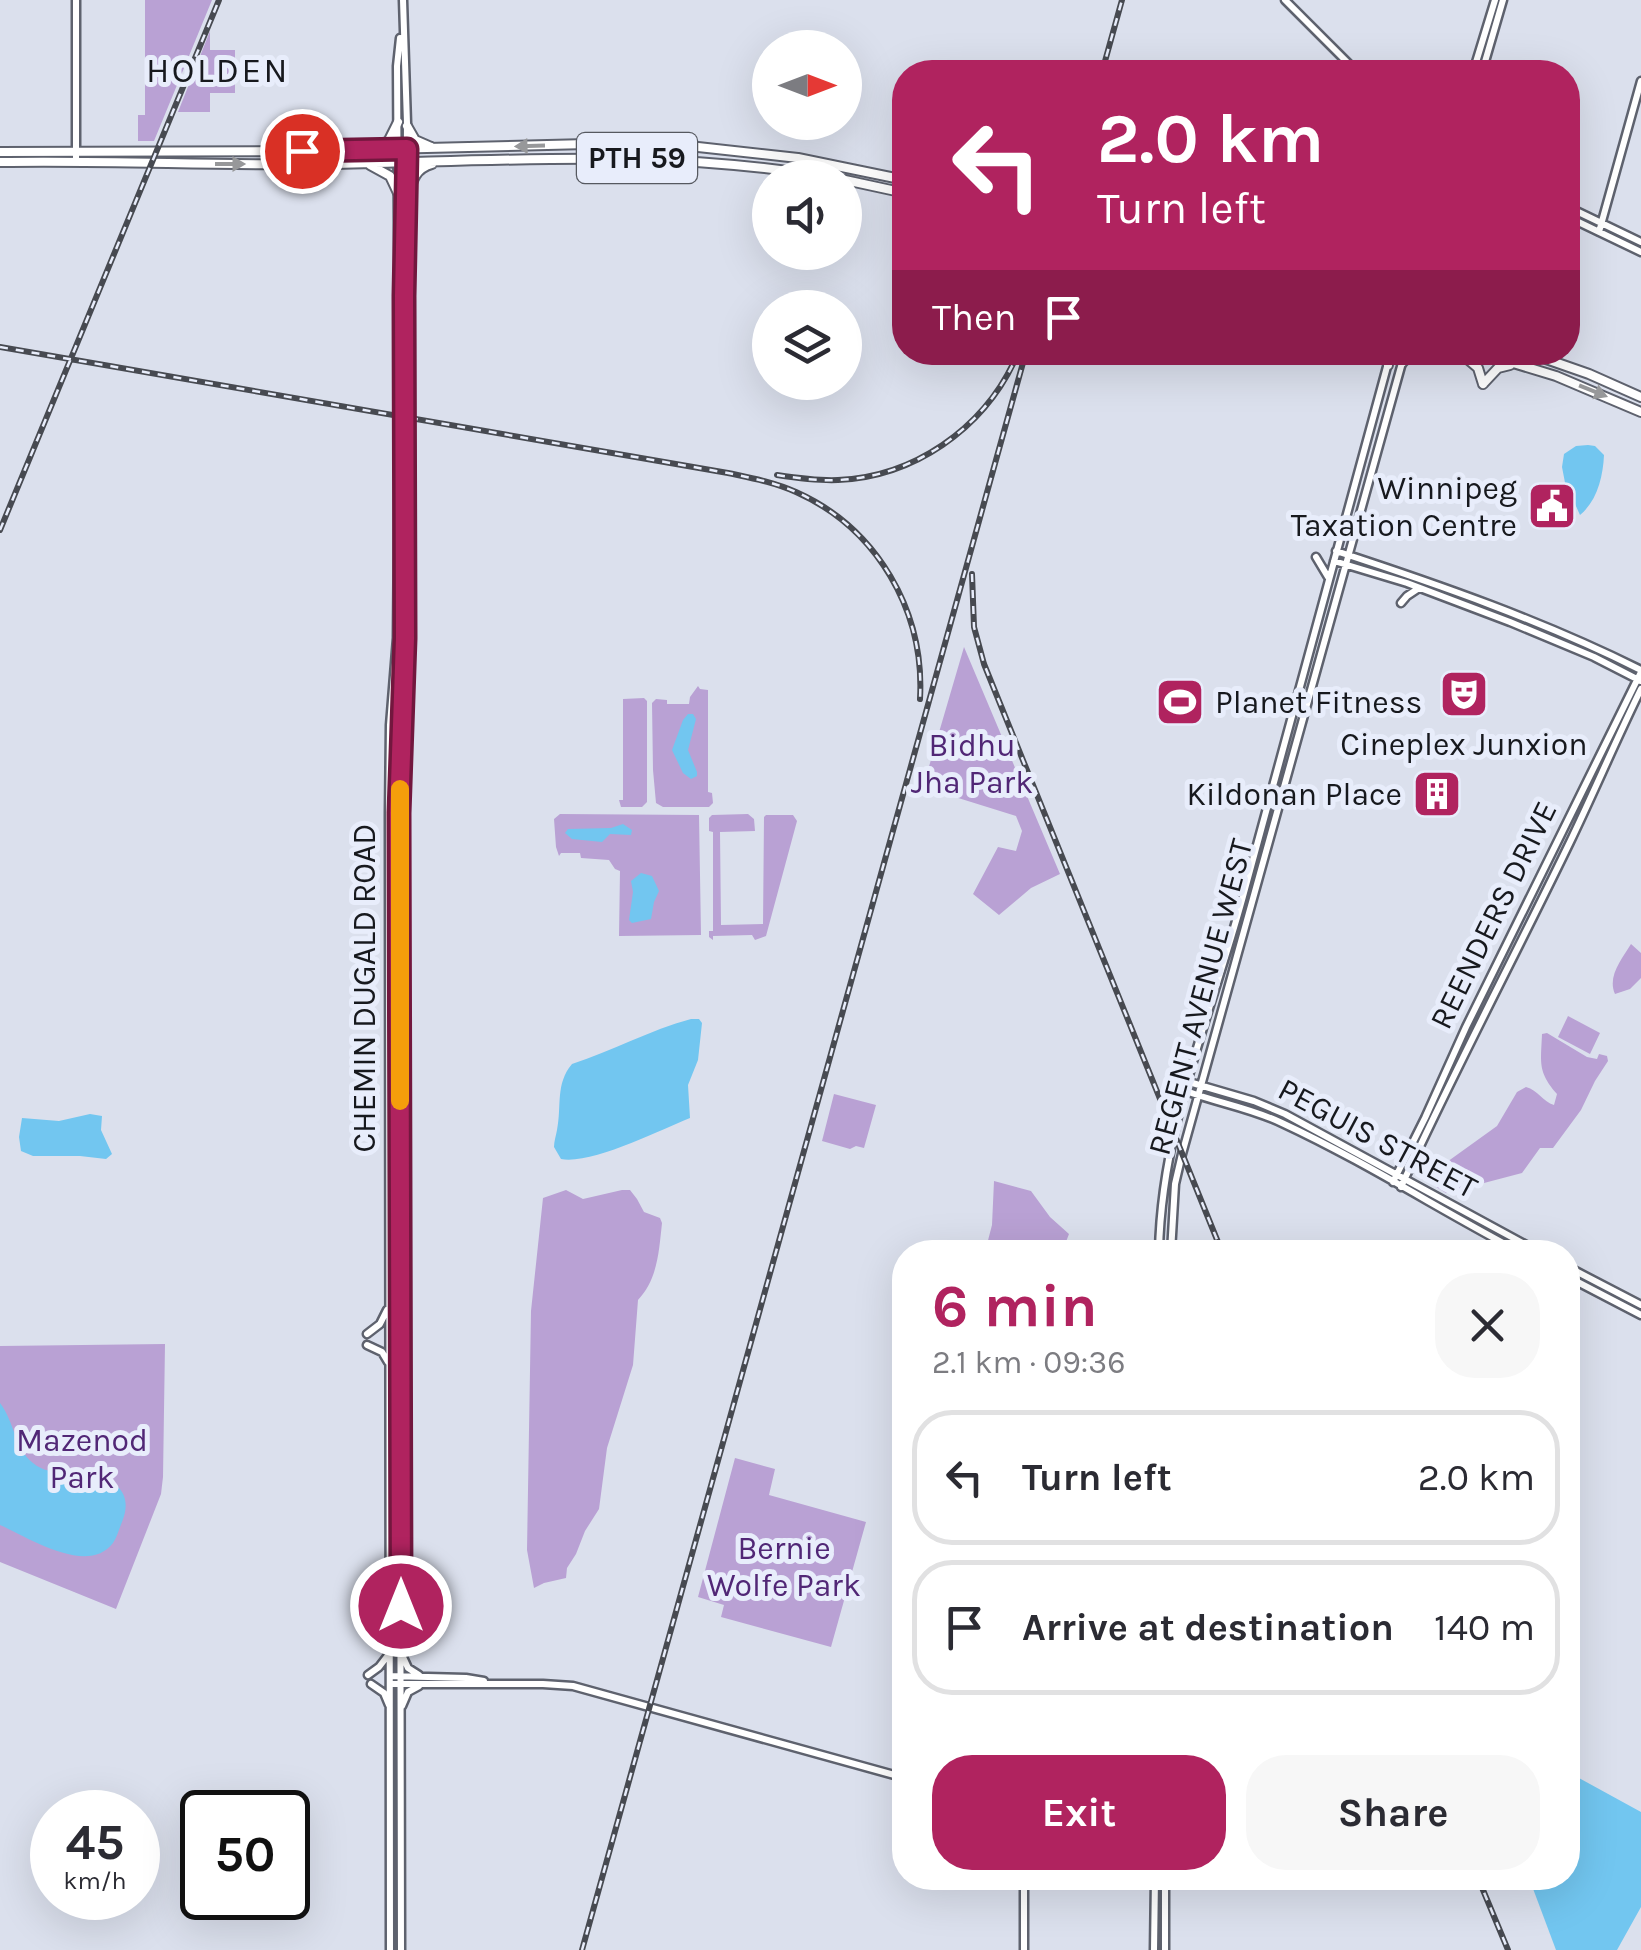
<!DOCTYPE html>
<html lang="en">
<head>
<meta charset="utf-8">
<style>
  :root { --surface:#fff; --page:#f7f7f7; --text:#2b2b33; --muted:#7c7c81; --line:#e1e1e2; --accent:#b0235f }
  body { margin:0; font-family:Karla,sans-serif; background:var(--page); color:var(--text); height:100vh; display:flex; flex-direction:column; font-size:38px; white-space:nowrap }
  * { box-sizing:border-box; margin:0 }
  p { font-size:32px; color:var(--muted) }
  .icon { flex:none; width:55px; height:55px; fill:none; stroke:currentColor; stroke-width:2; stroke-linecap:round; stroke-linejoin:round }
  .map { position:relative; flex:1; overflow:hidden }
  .panel { position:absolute; left:892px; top:1240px; width:688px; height:650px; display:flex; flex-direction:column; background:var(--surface); border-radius:40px; box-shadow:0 10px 40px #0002 }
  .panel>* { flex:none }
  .guide { position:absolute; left:892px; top:60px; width:688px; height:305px; border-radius:40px; box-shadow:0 10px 40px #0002; background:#b0235f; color:#fff; overflow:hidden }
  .needle { width:65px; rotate:90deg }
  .fabs { position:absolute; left:752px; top:30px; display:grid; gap:20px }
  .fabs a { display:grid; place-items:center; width:110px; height:110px; border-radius:50%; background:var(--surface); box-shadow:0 10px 40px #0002; font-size:50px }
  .speed { position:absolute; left:30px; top:1790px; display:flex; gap:20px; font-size:50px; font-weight:700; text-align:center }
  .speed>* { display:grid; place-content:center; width:130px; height:130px; border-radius:50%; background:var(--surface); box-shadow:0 10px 40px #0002; line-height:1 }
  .speed small { font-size:25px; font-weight:400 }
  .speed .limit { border:5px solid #111; border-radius:15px; background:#fff; color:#111 }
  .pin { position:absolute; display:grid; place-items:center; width:85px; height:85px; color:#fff; margin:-42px; border:5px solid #fff; border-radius:50%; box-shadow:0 2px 10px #0007 }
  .me { position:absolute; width:110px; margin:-55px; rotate:0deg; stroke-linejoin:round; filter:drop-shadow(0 0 8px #0008) }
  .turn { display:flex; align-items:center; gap:35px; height:210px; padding:0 40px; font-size:45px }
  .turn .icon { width:130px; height:130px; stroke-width:2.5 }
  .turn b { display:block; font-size:70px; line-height:85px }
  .then { display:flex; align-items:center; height:95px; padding:0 40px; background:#0003; gap:20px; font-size:38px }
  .round { display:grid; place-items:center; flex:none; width:105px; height:105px; border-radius:40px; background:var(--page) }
  .overview { display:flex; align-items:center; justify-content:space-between; height:170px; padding:0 40px }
  h1 { font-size:60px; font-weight:700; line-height:75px; color:var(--accent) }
  .button { display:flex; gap:20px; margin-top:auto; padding:20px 40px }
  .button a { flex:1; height:115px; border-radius:40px; background:var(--accent); color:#fff; font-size:40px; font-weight:700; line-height:115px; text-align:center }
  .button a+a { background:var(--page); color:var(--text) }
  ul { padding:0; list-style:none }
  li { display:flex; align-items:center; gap:30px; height:135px; margin:0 20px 15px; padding:0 20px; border:5px solid var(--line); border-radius:40px }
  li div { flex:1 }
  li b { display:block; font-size:38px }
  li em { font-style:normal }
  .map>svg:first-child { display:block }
  .green { fill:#b9a1d4 }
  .water { fill:#72c6f0 }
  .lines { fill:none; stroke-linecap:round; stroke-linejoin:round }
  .secondary-casing { stroke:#5e626e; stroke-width:11 }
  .primary-casing { stroke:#5e626e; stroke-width:12 }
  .secondary { stroke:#fff; stroke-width:6 }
  .primary { stroke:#fff; stroke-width:8 }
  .rail-casing { stroke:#474a51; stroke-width:6 }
  .rail { stroke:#e8edfb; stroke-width:2.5; stroke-dasharray:8; stroke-linecap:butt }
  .secondary-bridge-casing { stroke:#5e626e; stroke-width:11; stroke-linecap:butt }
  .secondary-bridge { stroke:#fff; stroke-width:6 }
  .oneway { fill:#97989a }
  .route-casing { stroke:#72173e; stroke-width:25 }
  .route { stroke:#b0235f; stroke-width:18 }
  .slow { stroke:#f59e0b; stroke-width:18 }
  .labels { text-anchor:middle; stroke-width:10; stroke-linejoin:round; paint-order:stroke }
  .shield { fill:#e8edfb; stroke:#565960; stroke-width:2.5 }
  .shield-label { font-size:30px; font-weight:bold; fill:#17191e }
  .poi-label { font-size:32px; fill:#17191e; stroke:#e8edfb; text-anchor:end }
  .park-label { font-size:32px; fill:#512776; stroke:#e8edfb }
  .street-label { font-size:32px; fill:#17191e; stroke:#e8edfb }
  .neighbourhood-label { font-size:35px; letter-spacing:2.5px; fill:#17191e; stroke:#e8edfb }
</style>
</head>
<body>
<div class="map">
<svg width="1641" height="1950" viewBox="0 0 1641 1950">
  <rect width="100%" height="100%" fill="#dbe0ed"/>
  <path class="green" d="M145 0H212L154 141H138V115H145Z
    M210 31V50H235V93H210V112H178Z
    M964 647 1060 874 1031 888 999 915 973 894 998 847 1016 851 1022 831 1016 816 923 787Z
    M698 686 700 689 708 690V792L712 793 713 803 709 807H663L656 803 653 770 652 703 656 699 667 700V704H689L690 697Z
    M644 698 647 701V802L642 807H621L619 800H623V699Z
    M560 814 699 815 701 935 619 936 620 871 615 869 609 860 581 858 580 853H561L559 856 556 847 554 819Z
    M748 814 754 819 755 831 720 832 721 925 763 924 764 817 766 815H793L797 821 766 936 755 940 752 935 713 936V940L709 937V931H713V832L709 831V818L712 815Z
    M1631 944 1641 953V978L1630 989 1615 994C1607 976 1622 959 1631 944Z
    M1568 1016 1600 1033 1590 1054 1558 1037Z
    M1547 1033 1587 1057 1597 1059 1599 1054 1607 1056 1608 1061 1595 1081 1581 1110 1553 1148H1540L1522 1173 1446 1193 1420 1177 1426 1172 1440 1167 1497 1126 1517 1092 1526 1087C1538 1090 1543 1102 1554 1105L1557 1094C1537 1071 1541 1062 1542 1034Z
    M834 1094 876 1105 864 1148 856 1146 850 1149 822 1141Z
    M994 1181 1031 1191 1050 1217 1069 1234 1062 1252H985L992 1225Z
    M566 1190 583 1199 622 1190H630L637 1199 644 1212 660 1218 662 1223C659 1250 658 1279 638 1300L633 1365 607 1448 599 1509 585 1531 576 1554 567 1568 566 1578 544 1583 534 1588 527 1550 531 1311 543 1198Z
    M165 1344 163 1477 161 1494 116 1609 0 1562V1346Z
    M735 1458 775 1469 769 1495 866 1522 831 1647 721 1617 724 1605 698 1597Z"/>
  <path class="water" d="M1588 445 1595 446 1604 455C1603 477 1597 501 1580 515L1571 495 1567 493 1562 467 1564 454 1576 446Z
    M688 714H693L696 719 688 750 697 772V776L691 779 683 773 672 750 683 720Z
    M623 824 632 830 631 835 610 834 602 842 572 839 565 833 568 829 611 828Z
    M641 873 652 876 659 891 654 902 651 919 632 923 629 920 633 892 631 881Z
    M691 1019H699L702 1023 698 1060 688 1085 690 1118C660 1130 591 1165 561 1159L554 1147C554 1141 556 1136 557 1130 562 1106 555 1084 572 1064 612 1051 650 1030 691 1019Z
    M90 1114 102 1116 101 1130 112 1154 106 1159 80 1156H33L21 1151 19 1137 22 1118 59 1121Z
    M0 1403C14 1421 15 1449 33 1463 58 1484 91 1458 118 1487 128 1497 127 1510 122 1522 119 1529 117 1537 113 1543 88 1576 29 1538 0 1525Z
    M1568 1772 1641 1812V1907L1617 1950H1556L1529 1878H1568Z"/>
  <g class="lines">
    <g class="secondary-casing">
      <path id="secondary" d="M76 0V161
        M403 0 407 123 405 408
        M1285 0 1357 72
        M1473 72 1495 0
        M1482 72 1503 0
        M1568 207 1641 242
        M1568 217 1641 252
        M1599 232 1641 81
        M399 407 397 66 400 38
        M1336 551C1440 585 1543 621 1641 670
        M1316 557 1328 577
        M1334 561 1407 583 1510 622 1594 657 1641 681
        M1401 603 1407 596 1419 588
        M1189 1082 1254 1101 1285 1114 1539 1252
        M1186 1091C1218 1103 1251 1108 1282 1123 1364 1161 1440 1210 1520 1252
        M1393 1182 1425 1118 1466 1027 1641 672
        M1401 1187C1454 1071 1514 958 1570 842 1594 792 1616 740 1641 689
        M1159 1252C1161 1131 1210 1016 1242 900 1292 718 1341 535 1391 352
        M1171 1252 1175 1184 1182 1154 1405 352
        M1568 1267 1641 1305
        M1568 1277 1641 1315
        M367 1334 380 1324 387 1310
        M367 1345 382 1352 388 1362
        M402 1655 408 1668 419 1675
        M368 1675 379 1667 389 1654
        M390 1676 466 1678 484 1681
        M371 1684 384 1693 389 1705
        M390 1684H543L573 1686 905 1778
        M402 1706 408 1692 419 1686
        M390 1950 389 813 390 725 397 638 399 420
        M401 1950 399 813 405 638V421
        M1024 1950V1878
        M1154 1950 1155 1878
        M1165 1950V1878"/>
    </g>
    <g class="primary-casing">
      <path id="primary" d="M407 126 415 140 431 147
        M378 150 389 140 398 122
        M0 152 302 151 587 144 689 146 798 158 905 180
        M0 162C112 160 224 166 336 164 501 161 667 148 831 178
        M370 165 390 176 398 193
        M845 180 905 193
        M407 199C412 182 414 169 432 164
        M1387 352 1388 365
        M1459 352 1478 368 1483 384
        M1477 352 1556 376 1641 412
        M1526 352 1589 374 1641 397
        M1402 363 1413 352
        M1483 384 1498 368 1510 365"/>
    </g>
    <use href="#secondary" class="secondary"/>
    <use href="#primary" class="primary"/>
    <g class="rail-casing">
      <path id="rail" d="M1102 72 1122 0
        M0 347 728 473C751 478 774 482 796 492 877 528 925 611 920 699
        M777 475C797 478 817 481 838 480 914 477 982 429 1014 362
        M0 530 219 0
        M972 574 974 627 984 664 1222 1252
        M1478 1878 1508 1950
        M582 1950 1026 352"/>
    </g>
    <use href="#rail" class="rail"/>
    <g class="secondary-bridge-casing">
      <path id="secondary-bridge" d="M399 407V420
        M405 408V421"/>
    </g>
    <use href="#secondary-bridge" class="secondary-bridge"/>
  </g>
  <defs><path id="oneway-solid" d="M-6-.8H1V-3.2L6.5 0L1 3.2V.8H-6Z" transform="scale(2.5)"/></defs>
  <g class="oneway">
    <use href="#oneway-solid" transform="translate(530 146) rotate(178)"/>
    <use href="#oneway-solid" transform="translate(230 164)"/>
    <use href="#oneway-solid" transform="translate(1593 391) rotate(22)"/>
  </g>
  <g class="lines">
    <g class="route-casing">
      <path id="route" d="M302 151 407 149 404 296 405 638 399 813 401 1606"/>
    </g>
    <use href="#route" class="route"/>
    <path class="slow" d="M400 1101V789"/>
  </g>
  <defs>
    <g id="civic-square" transform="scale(2.5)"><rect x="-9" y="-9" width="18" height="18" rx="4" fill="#b0235f" stroke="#e8edfb"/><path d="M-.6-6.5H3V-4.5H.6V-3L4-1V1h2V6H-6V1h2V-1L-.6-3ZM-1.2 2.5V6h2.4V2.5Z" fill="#fff"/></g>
    <g id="theatre-square" transform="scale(2.5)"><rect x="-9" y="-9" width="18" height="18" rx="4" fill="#b0235f" stroke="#e8edfb"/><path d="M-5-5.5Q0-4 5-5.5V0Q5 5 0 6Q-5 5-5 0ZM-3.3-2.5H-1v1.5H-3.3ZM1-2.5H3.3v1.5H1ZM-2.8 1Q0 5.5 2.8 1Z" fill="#fff"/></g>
    <g id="stadium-square" transform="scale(2.5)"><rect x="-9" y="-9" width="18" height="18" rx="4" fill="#b0235f" stroke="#e8edfb"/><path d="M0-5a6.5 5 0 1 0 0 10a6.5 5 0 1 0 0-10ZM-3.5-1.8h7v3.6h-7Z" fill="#fff"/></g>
    <g id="building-square" transform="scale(2.5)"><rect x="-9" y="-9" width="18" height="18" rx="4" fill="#b0235f" stroke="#e8edfb"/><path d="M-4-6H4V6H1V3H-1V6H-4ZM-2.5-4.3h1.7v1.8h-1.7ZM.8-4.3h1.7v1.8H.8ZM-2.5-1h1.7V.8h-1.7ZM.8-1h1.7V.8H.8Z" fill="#fff"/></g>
  </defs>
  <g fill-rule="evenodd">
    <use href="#civic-square" x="1552" y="506"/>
    <use href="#theatre-square" x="1464" y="694"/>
    <use href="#stadium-square" x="1180" y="702"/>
    <use href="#building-square" x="1437" y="794"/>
  </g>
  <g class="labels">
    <rect class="shield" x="577" y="133" width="120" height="50" rx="8"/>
    <g class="shield-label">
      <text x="637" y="168">PTH 59</text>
    </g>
    <g class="poi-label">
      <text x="1517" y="499">Winnipeg<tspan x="1517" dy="37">Taxation Centre</tspan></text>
      <text x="1215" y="713" text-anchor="start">Planet Fitness</text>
      <text x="1464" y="755" text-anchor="middle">Cineplex Junxion</text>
      <text x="1402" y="805">Kildonan Place</text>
    </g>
    <g class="park-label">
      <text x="972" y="756">Bidhu<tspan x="972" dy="37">Jha Park</tspan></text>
      <text x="82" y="1451">Mazenod<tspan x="82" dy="37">Park</tspan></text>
      <text x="784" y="1559">Bernie<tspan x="784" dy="37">Wolfe Park</tspan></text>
    </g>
    <g class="street-label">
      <text transform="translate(1493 915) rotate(-64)" y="11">REENDERS DRIVE</text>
      <text transform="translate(364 988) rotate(-90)" y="11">CHEMIN DUGALD ROAD</text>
      <text transform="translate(1200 997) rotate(-75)" y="11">REGENT AVENUE WEST</text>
      <text transform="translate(1378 1138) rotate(28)" y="11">PEGUIS STREET</text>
    </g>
    <g class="neighbourhood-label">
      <text x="218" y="82">HOLDEN</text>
    </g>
  </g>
</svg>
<div class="fabs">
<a><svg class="needle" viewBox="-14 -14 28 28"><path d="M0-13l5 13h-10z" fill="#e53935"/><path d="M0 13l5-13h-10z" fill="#7c7c81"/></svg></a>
<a><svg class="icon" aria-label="sound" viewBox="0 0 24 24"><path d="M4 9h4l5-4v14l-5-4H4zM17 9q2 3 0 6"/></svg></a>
<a><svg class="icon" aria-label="layers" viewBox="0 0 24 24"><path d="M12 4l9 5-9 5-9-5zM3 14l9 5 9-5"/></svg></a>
</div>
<div class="speed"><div>45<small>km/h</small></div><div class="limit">50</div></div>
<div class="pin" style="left:302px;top:151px;background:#d93025"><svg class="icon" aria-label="arrive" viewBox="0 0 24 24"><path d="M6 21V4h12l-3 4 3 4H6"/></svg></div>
<svg class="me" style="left:401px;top:1606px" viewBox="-20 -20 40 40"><circle r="17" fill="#b0235f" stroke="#fff" stroke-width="3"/><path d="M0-11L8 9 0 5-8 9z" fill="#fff"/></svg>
<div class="guide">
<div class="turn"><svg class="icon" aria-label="left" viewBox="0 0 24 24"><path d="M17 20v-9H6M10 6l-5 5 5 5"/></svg><div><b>2.0 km</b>Turn left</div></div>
<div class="then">Then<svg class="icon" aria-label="arrive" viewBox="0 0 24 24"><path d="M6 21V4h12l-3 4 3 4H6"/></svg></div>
</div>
<section class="panel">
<div class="overview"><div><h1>6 min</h1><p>2.1 km · 09:36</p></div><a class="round"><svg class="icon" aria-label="close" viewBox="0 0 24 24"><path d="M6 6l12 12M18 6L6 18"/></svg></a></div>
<ul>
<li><svg class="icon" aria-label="left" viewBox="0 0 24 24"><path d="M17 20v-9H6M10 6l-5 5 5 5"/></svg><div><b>Turn left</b></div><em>2.0 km</em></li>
<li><svg class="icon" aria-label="arrive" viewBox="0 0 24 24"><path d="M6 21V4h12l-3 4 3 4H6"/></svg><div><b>Arrive at destination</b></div><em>140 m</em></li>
</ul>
<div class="button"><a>Exit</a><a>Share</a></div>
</section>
</div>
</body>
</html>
